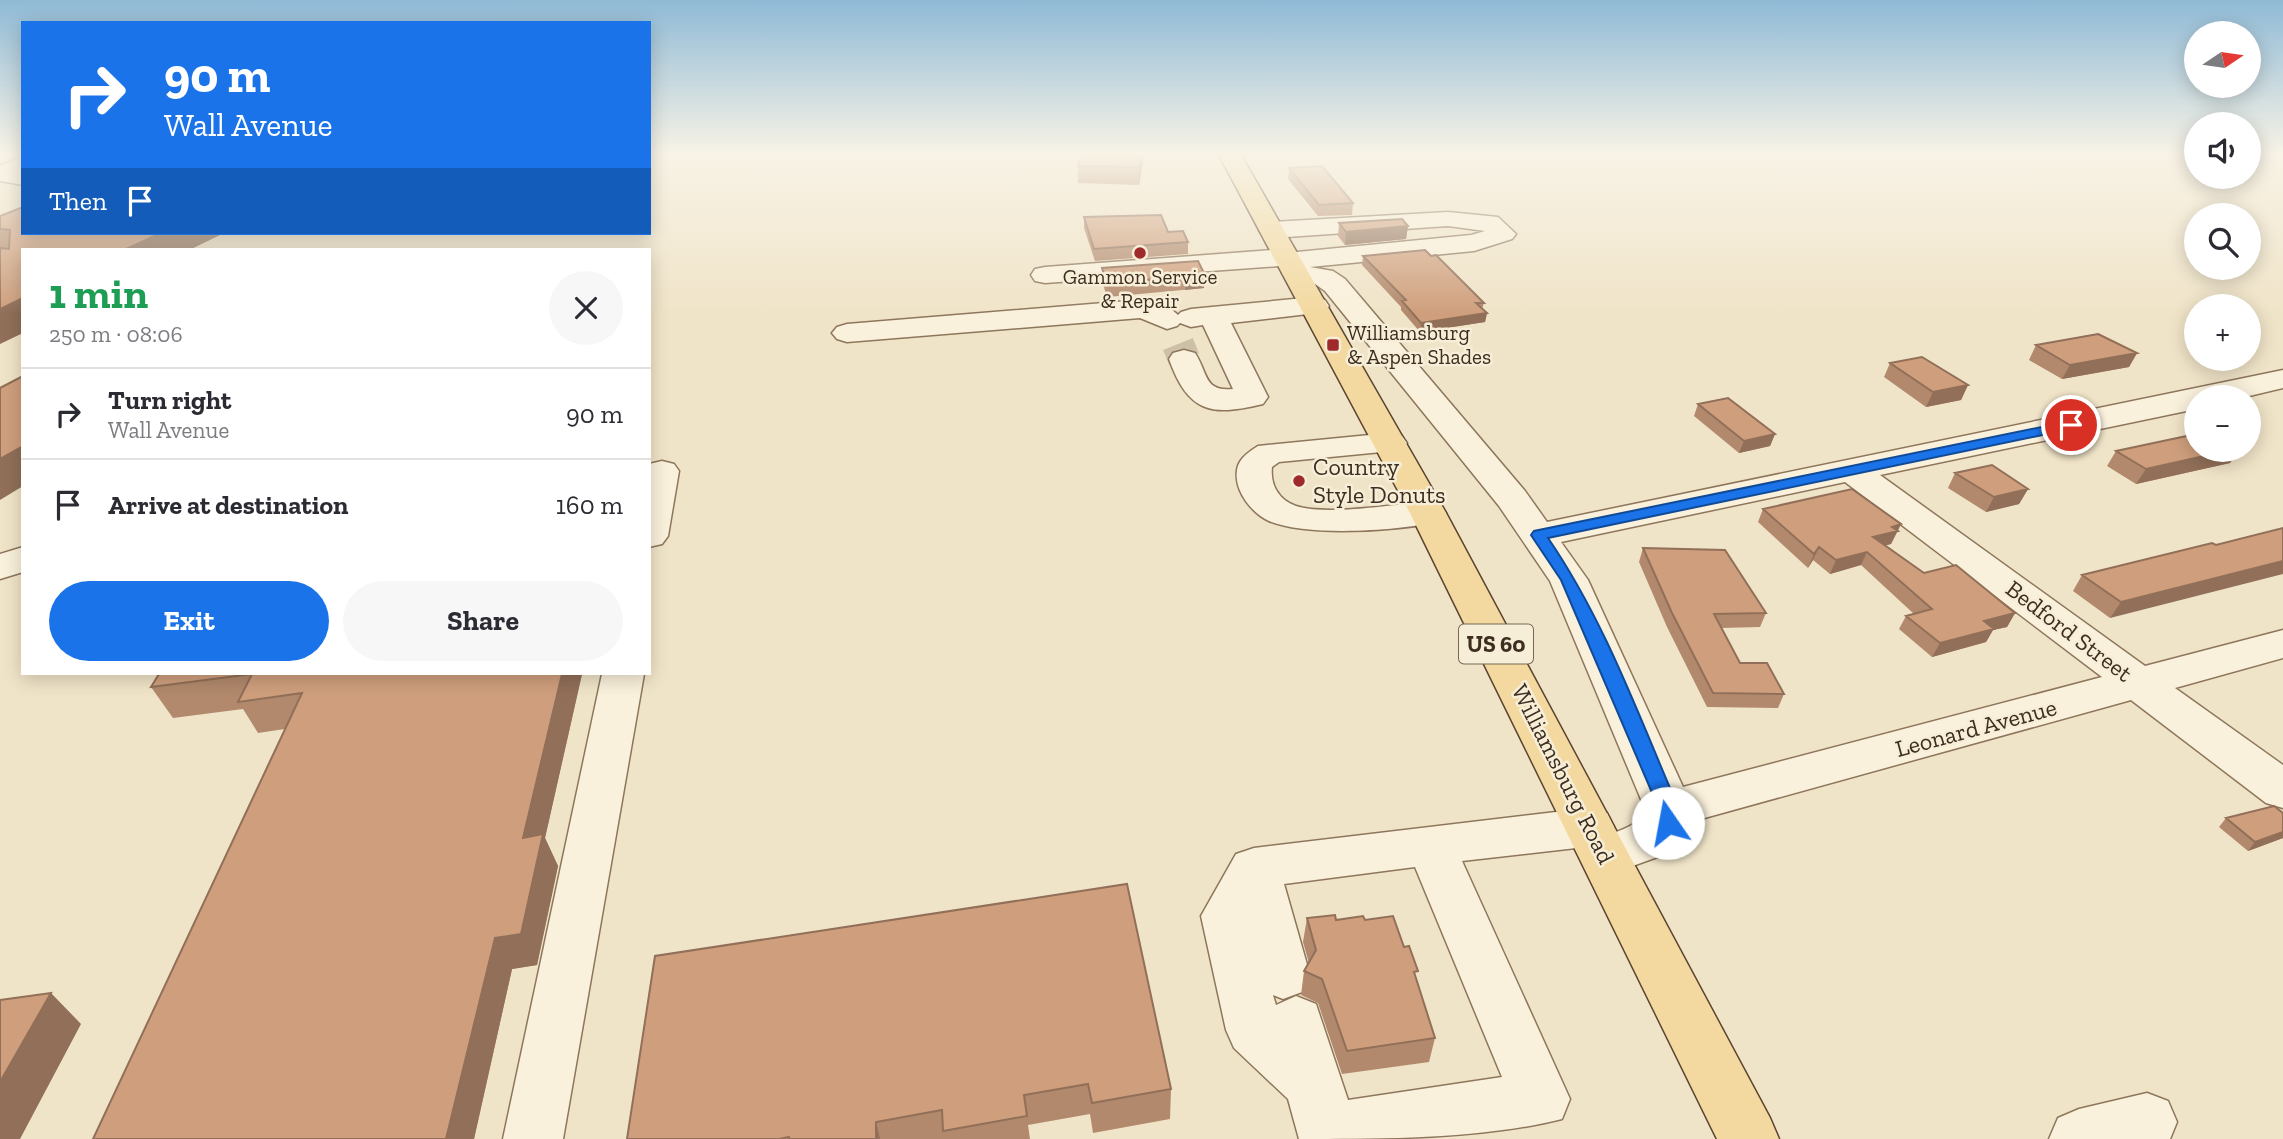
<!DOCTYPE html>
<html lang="en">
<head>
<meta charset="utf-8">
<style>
  :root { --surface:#fff; --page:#f7f7f7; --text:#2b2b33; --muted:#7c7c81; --line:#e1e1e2; --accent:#1a73e8 }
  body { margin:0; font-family:"Zilla Slab",serif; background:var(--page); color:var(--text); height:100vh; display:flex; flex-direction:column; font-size:26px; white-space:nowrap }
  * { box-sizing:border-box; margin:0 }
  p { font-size:23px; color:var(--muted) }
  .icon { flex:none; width:38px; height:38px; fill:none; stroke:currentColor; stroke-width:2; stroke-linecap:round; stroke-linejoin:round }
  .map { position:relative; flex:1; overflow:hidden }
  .drawer { position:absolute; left:21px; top:248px; width:630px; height:427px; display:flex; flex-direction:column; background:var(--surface); border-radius:0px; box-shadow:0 4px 18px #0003 }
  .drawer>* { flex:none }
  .hud { position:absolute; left:21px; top:21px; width:630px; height:214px; border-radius:0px; box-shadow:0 4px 18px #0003; background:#1a73e8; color:#fff; overflow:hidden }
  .needle { width:46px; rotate:77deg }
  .buttons { position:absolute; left:2184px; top:21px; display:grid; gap:14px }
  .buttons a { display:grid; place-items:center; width:77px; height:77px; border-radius:50%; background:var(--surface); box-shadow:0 4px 18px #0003; font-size:35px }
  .pin { position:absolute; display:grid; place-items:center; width:60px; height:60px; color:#fff; margin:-30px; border:4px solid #fff; border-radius:50%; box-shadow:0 2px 7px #0007 }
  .me { position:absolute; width:77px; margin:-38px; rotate:348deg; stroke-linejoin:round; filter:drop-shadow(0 0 5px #0008) }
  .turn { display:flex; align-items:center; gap:24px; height:147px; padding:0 28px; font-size:32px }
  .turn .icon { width:91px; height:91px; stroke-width:2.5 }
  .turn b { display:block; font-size:49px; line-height:60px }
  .then { display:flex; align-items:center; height:66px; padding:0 28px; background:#0003; gap:14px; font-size:26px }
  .round { display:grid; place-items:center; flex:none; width:74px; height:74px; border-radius:37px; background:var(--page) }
  .overview { display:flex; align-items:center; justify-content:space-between; height:119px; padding:0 28px }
  h1 { font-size:42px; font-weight:800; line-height:52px; color:#1e9e55 }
  .action { display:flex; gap:14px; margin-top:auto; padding:14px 28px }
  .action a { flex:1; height:80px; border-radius:42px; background:var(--accent); color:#fff; font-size:28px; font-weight:800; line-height:80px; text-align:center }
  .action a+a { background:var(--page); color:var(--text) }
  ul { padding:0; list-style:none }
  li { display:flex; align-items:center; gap:21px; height:91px; padding:0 28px; border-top:2px solid var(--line) }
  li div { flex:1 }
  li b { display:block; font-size:26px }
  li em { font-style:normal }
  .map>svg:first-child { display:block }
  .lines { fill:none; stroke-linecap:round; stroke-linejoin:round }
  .minor-tunnel { stroke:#ccc0a6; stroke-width:32; stroke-dasharray:32 17; stroke-linecap:butt }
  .minor-casing { stroke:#8d765c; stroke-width:3 }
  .major-casing { stroke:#5b4430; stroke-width:3 }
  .minor { fill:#faf1dc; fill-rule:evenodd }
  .major { fill:#f3d9a0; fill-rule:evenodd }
  .wall { fill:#b2896c }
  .shaded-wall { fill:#916f58 }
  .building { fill:#cf9f7d; stroke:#916f58; stroke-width:2 }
  .route { fill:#1a73e8; stroke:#114b97; stroke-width:2 }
  .poi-dot { fill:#9e2a2b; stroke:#f7eed8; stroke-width:2.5 }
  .labels { text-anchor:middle; stroke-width:5; stroke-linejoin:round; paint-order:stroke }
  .far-poi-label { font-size:21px; fill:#3d2e20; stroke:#f7eed8 }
  .shield { fill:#f7eed8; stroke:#756857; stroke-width:2 }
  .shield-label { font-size:23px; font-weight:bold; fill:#3d2e20 }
  .poi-label { font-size:24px; fill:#3d2e20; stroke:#f7eed8; text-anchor:start }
  .street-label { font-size:24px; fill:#3d2e20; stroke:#f7eed8 }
</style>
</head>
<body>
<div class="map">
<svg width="2283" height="1139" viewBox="0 0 2283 1139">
  <rect width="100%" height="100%" fill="#f0e4c8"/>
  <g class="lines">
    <path class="minor-tunnel" d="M1178 344 1184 359"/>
    <g class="minor-casing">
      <path id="minor" d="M23 156V185L0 181V166Z
        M1448 212 1498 217 1516 234 1512 239 1474 251 1310 267 1333 271 1345 279 1525 491 1547 522 2283 370V388L2245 397H2196V409L1880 475 2145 666 2283 630V658L2175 688 2283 765V808L2266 803 2131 700 1690 822 1679 842 1663 855 1605 876 1587 870 1580 856 1585 847 1462 861 1570 1099 1562 1119C1483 1139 1383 1139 1299 1139L1288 1099 1234 1048 1226 1030 1201 916 1236 854 1254 848 1590 808 1607 813 1614 827 1611 834C1624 829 1641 824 1645 809L1550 581 1499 506 1325 291 1315 284 1286 279 1282 273 1286 268 1279 266 1045 283 1035 281 1031 275 1035 269 1045 267 1287 249 1297 252 1471 235 1485 231 1448 226 1272 238 1263 235 1259 230 1263 225 1272 222ZM1845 482 2102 677 1683 787 1588 580 1561 542ZM1415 867 1502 1077 1348 1100 1316 1004 1296 996 1276 1005 1273 995 1283 999 1302 992 1310 975 1284 884Z
        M1315 297 1325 300 1329 306 1325 312 1231 323 1268 397 1263 404C1210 417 1188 412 1169 359L1173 353 1184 350 1195 353C1208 372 1203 392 1233 389L1203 325 1191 327 1180 323 1177 326 1167 329 1140 318 847 342 837 339 832 333 837 327 847 324 1140 300 1170 308 1178 315 1181 312 1191 309Z
        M1390 433 1402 436 1407 443 1402 450 1279 462 1272 467C1270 484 1278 500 1296 506 1328 516 1393 504 1428 502L1441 505 1446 513 1441 521C1400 531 1307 537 1269 521 1255 515 1242 499 1238 485 1233 464 1242 456 1258 446Z
        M662 461 674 464 679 471 668 536 662 544 649 547V464Z
        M23 547V572L0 579V554Z
        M602 674H644L563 1139H503Z
        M2147 1093 2168 1101 2177 1122 2170 1139H2049L2058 1118 2079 1109Z"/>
    </g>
    <g class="major-casing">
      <path id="major" d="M1219 155H1241L1446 513 1770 1118 1779 1139H1717L1410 513Z"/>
    </g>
    <use href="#minor" class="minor"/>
    <use href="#major" class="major"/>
  </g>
  <path class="wall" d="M1144 155 1139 185 1078 183V166Z
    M1289 168 1353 203 1352 215 1318 216 1288 179Z
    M0 216 23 233H224L189 250H23L0 344Z
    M1084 217 1168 232 1188 242V254L1095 261 1084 228Z
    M1339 223 1408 226 1406 239 1345 245 1338 236Z
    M1363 256H1431L1484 303 1482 309 1487 313 1485 322 1420 332 1401 310V307L1362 265Z
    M1102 268 1205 275 1204 288 1107 297 1102 281Z
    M2036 345 2137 353 2129 367 2062 379 2029 360Z
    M1890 363 1968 385 1961 400 1926 407 1884 377Z
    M1698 404 1775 434 1770 446 1739 453 1694 416Z
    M2196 450H2239L2230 463 2136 484 2107 466 2116 451Z
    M1955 473 2028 489 2019 504 1986 512 1948 488Z
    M1763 509 1901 524 1891 544 1886 545 1924 573 2015 613 2007 627 1993 630 1986 642 1932 657 1899 629 1906 616 1914 614 1861 565 1830 574 1813 560 1808 568 1758 522Z
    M2212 543 2110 618 2073 591 2082 575Z
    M1643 548 1766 613 1760 627 1721 628 1740 663 1784 694 1778 708 1707 707 1667 627 1639 562Z
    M159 674H582L545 838 558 866 537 965 512 969 474 1139H93L285 729 258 733 243 709 173 718 151 687Z
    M2283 813V838L2248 851 2219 827 2226 818Z
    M1307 918 1365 920 1416 980 1435 1038 1429 1062 1342 1074 1318 1003 1301 995 1304 971 1309 963 1303 942Z
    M655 956 1171 1089 1170 1119 1093 1133 1090 1114 1028 1125 1030 1139H627Z"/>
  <path class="shaded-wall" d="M1141 155H1144L1139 185V167Z
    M1408 226 1406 239 1345 245 1346 232Z
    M161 233H224L189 250H124Z
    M1205 275 1204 288 1185 290 1186 277Z
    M23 298V333L0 344V309Z
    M1487 313 1485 322 1420 332 1421 323Z
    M2137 353 2129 367 2062 379 2070 365Z
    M1968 385 1961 400 1926 407 1933 392Z
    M1775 434 1770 446 1739 453 1744 441Z
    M23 446V486L0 500V459Z
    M2231 450H2239L2230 463 2136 484 2146 469Z
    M2028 489 2019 504 1986 512 1994 497Z
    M1901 524 1891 544 1867 550 1873 537 1892 527Z
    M1819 547 1813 560 1808 568 1814 554Z
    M1867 552 1861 565 1830 574 1836 560Z
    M2283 561V574L2110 618 2121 602Z
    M2015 613 2007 627 1993 630 1986 642 1932 657 1940 643 1984 621Z
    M562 674H582L545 838 558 866 537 965 512 969 474 1139H446L495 938 523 838Z
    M2283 832V838L2248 851 2255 842Z
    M51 993 81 1024 20 1139H0V1082Z
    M876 1122 880 1139H876Z"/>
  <path class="building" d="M1081 155H1141L1139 167 1078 166Z
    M1322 166 1353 203 1319 205 1289 168Z
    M23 207V233H161L124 250H23V298L0 309V248L9 249 10 230 0 229V216Z
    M1161 215 1168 232 1183 231 1188 242 1094 249 1084 217Z
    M1402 219 1408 226 1346 232 1339 223Z
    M1425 250 1431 256 1436 255 1484 303H1476L1487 313 1421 323 1402 301 1406 300 1363 256Z
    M1198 261 1205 275 1107 283 1102 268Z
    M2098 334 2137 353 2070 365 2036 345Z
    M1922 357 1968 385 1933 392 1890 363Z
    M21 377H23V446L0 459V388Z
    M1728 398 1775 434 1744 441 1698 404Z
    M2196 434V450H2231L2146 469 2116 451Z
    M1992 465 2028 489 1994 497 1955 473Z
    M1852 489 1901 524 1892 527 1898 531 1873 537 1924 573 1956 565 2015 613 1984 621 1994 629 1940 643 1906 616 1932 609 1867 552 1836 560 1819 547 1814 554 1763 509Z
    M2283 528V561L2121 602 2082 575 2212 543 2216 545Z
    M1643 548 1725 550 1766 613 1714 614 1740 663H1767L1784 694 1713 693 1672 613Z
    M159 674H562L523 838 543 834 521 934 495 938 446 1139H93L302 693 238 702 252 674 151 687Z
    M2274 806 2283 813V832L2255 842 2226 818Z
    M1127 884 1171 1089 1092 1103 1088 1084 1024 1095 1027 1116 943 1131 942 1110 876 1122V1139H789V1137L779 1139H627L655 956Z
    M1335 915 1336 920 1363 916 1365 920 1393 916 1404 947 1409 946 1418 971 1414 972 1435 1038 1347 1051 1322 979 1304 971 1316 950 1307 918Z
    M51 993 0 1082V1000Z"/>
  <linearGradient id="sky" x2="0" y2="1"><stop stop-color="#8fbad6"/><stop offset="0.49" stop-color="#f8f3e6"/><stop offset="1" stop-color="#f8f3e6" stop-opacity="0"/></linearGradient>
  <rect width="2283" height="314" fill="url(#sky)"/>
  <path class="route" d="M2071 421 2078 425 2076 428 1548 538C1605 621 1639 717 1679 809L1675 828 1668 831 1661 828 1658 823 1659 809 1561 580 1531 535 1534 531Z"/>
  <g class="poi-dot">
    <circle cx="1140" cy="253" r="7"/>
    <rect x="1326" y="338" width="14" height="14" rx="3.5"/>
    <circle cx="1299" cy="481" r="7"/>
  </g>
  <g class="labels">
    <g class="far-poi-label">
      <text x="1140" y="284">Gammon Service<tspan x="1140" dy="24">&amp; Repair</tspan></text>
      <text x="1347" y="340" text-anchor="start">Williamsburg<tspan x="1347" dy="24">&amp; Aspen Shades</tspan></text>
    </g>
    <rect class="shield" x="1459" y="624.5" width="74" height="39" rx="5"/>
    <g class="shield-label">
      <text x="1496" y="652">US 60</text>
    </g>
    <g class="poi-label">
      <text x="1313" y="475">Country<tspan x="1313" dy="28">Style Donuts</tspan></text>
    </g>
    <g class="street-label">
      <text transform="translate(2069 631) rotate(37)" y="8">Bedford Street</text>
      <text transform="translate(1976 728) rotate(-15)" y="8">Leonard Avenue</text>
      <text transform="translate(1563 774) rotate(63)" y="8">Williamsburg Road</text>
    </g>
  </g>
</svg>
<div class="buttons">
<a><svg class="needle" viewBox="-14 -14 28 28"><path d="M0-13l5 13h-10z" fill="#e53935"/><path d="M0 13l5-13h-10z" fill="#7c7c81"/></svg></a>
<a><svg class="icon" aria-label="sound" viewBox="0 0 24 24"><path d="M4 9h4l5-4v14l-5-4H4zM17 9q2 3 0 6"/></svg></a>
<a><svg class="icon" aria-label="search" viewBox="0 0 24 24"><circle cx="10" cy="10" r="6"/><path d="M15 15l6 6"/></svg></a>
<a>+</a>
<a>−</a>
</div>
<div class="pin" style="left:2071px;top:425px;background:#d93025"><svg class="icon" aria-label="arrive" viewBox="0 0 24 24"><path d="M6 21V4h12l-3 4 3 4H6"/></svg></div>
<svg class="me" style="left:1668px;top:823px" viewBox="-20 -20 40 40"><circle r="19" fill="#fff"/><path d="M0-13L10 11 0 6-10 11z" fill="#1a73e8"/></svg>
<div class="hud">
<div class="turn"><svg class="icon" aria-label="right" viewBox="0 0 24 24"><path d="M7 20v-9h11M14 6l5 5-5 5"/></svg><div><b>90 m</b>Wall Avenue</div></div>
<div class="then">Then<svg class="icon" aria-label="arrive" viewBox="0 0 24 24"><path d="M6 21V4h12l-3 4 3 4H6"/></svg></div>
</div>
<section class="drawer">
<div class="overview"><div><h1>1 min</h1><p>250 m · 08:06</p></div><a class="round"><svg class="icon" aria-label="close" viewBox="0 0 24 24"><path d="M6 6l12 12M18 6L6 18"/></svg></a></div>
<ul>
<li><svg class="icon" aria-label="right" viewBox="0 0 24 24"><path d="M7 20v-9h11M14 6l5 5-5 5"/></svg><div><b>Turn right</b><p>Wall Avenue</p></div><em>90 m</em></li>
<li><svg class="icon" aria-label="arrive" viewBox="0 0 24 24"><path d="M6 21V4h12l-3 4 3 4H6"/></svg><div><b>Arrive at destination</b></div><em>160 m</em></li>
</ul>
<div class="action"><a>Exit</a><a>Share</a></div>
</section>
</div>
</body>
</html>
